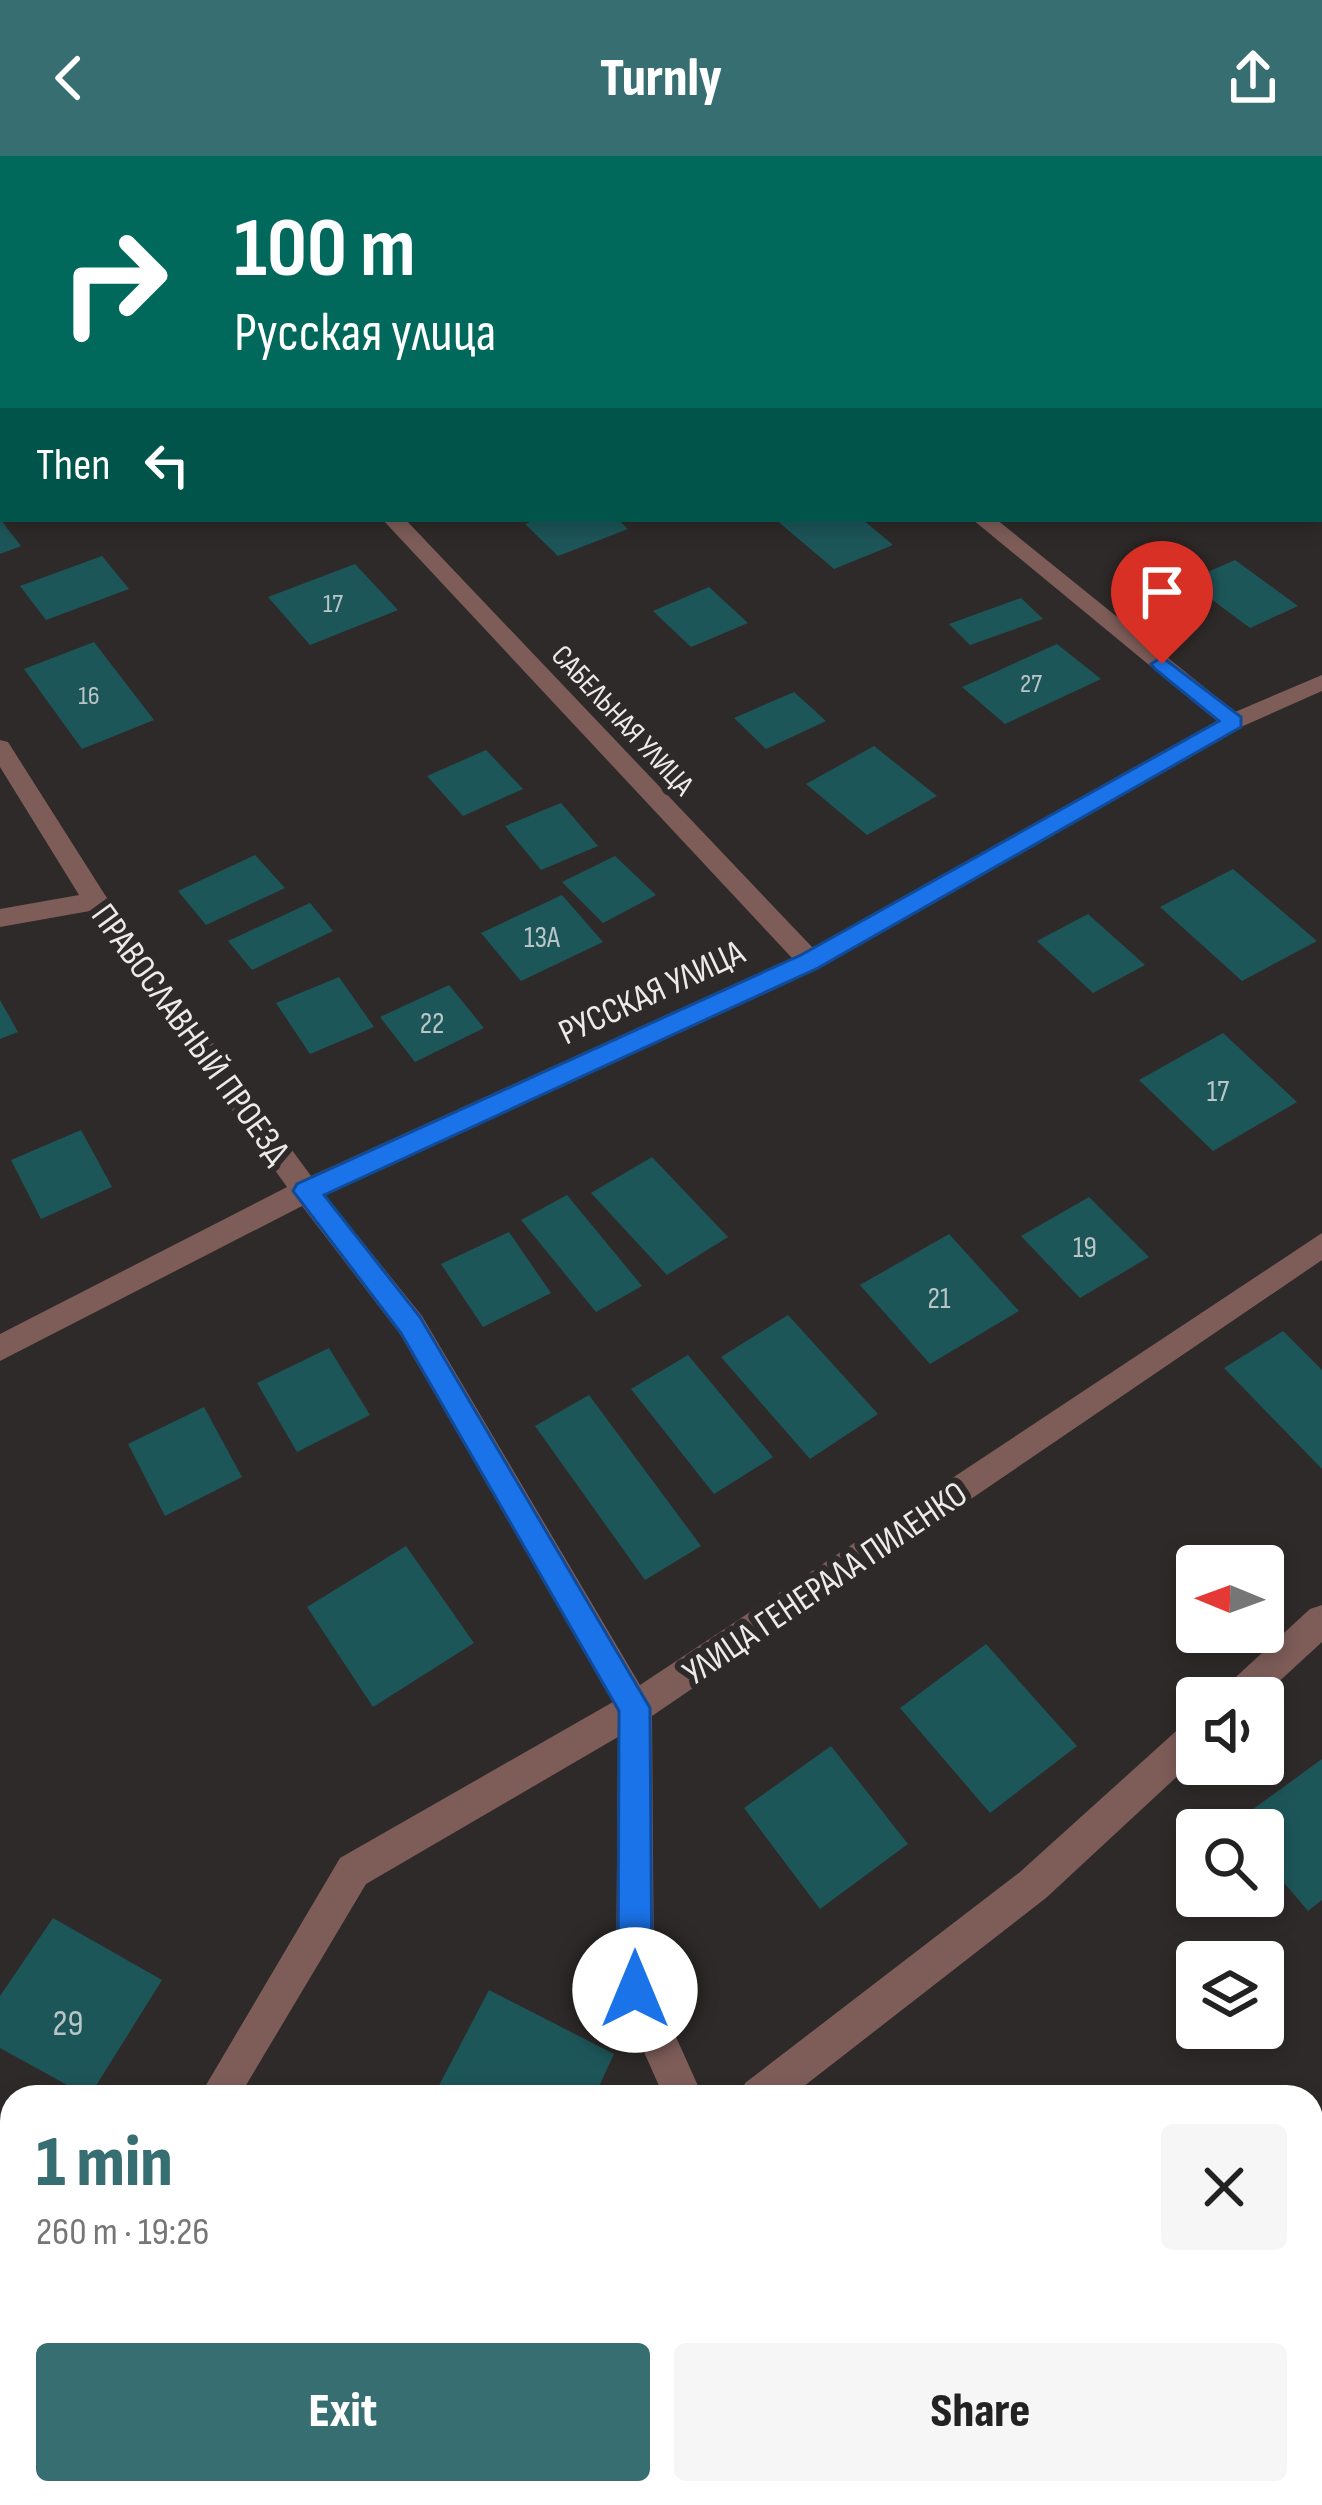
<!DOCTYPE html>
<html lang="en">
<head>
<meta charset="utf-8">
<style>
  :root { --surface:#fff; --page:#f6f6f6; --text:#222; --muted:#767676; --accent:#376e71 }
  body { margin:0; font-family:"Sofia Sans Condensed",sans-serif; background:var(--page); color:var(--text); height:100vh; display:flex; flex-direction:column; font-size:45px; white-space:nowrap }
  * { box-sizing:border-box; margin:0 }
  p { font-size:39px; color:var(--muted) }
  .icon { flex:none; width:66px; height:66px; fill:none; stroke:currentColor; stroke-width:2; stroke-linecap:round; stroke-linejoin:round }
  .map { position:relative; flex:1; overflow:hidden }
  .drawer { position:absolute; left:0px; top:1929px; width:1323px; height:420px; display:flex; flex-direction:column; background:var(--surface); border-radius:36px 36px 0 0; box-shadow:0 6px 18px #0003 }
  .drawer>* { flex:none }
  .top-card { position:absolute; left:0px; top:0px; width:1323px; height:366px; box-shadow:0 6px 18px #0003; background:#00695c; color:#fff; overflow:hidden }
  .needle { width:78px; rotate:271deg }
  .controls { position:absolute; left:1176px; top:1389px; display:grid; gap:24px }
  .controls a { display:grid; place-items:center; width:108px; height:108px; border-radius:12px; background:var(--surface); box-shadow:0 6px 18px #0003; font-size:60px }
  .pin { position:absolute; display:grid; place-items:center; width:102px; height:102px; color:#fff; margin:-123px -51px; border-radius:50% 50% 50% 0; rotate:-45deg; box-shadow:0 0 12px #0007 }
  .pin .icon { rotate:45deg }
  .me { position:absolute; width:132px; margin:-66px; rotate:0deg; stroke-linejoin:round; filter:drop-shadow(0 0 9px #0008) }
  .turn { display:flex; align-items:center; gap:42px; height:252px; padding:0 36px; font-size:54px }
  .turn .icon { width:156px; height:156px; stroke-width:2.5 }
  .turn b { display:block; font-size:84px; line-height:102px }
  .then { display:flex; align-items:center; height:114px; padding:0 36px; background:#0003; gap:24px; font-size:45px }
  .round { display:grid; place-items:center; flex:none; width:126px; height:126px; border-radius:12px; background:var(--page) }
  .summary { display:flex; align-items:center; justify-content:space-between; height:204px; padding:0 36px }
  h1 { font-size:72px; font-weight:800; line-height:90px; color:var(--accent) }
  .primary-button { display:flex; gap:24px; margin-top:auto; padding:24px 36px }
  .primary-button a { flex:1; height:138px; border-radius:12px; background:var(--accent); color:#fff; font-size:48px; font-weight:800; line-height:138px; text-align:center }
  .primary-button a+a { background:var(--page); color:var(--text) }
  header { display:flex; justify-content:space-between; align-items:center; height:156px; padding:0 36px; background:var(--accent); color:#fff; font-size:54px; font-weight:800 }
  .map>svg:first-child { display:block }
  .building { fill:#1d5659 }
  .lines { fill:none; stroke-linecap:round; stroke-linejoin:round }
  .minor { fill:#7e5d59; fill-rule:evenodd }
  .route { fill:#1a73e8; stroke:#114b97; stroke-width:3 }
  .labels { text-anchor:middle; stroke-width:12; stroke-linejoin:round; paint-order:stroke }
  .far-number-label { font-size:27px; fill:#b9c5c6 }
  .far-street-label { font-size:30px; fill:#edeaea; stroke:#2e2a29 }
  .number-label { font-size:30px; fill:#b9c5c6 }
  .street-label { font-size:36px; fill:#edeaea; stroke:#2e2a29 }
  .near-number-label { font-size:36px; fill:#b9c5c6 }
</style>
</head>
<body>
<header><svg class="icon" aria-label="back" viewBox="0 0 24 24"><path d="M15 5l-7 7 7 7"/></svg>Turnly<svg class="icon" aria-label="share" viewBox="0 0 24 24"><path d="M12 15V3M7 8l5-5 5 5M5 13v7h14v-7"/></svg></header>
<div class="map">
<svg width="1322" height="2349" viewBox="0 0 1322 2349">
  <rect width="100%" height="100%" fill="#2e2a29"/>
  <path class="building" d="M0 363 21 390 0 398Z
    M537 363H617L628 373 558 400 525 368Z
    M775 363H862L893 389 834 413Z
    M102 400 129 433 46 464 20 430Z
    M1235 404 1298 450 1250 472 1187 425Z
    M355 408 398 454 310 489 268 441Z
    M709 431 748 467 691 491 653 455Z
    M1021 442 1043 463 970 489 949 468Z
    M94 486 154 564 82 593 24 513Z
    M1057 488 1101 523 1005 568 962 531Z
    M794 536 826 565 766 593 734 562Z
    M874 590 937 640 867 679 806 628Z
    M486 594 523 633 463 660 427 620Z
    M561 647 598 690 541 714 505 670Z
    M255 699 285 732 206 769 178 735Z
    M615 700 656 739 603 767 562 726Z
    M1233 713 1317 785 1242 825 1160 751Z
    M562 739 603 786 521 825 481 777Z
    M310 747 333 775 252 814 228 785Z
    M1088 758 1145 809 1093 837 1037 785Z
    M339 821 374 871 310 898 276 847Z
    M449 829 484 872 415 906 380 861Z
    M0 844 18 876 0 883Z
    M1223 877 1297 946 1213 995 1139 924Z
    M81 974 112 1031 41 1063 11 1004Z
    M652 1001 728 1081 667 1119 591 1037Z
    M567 1039 642 1130 596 1156 521 1064Z
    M1089 1041 1149 1101 1080 1142 1021 1080Z
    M509 1076 551 1137 483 1171 441 1108Z
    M949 1078 1019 1155 930 1208 860 1129Z
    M788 1159 878 1258 810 1303 721 1201Z
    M1283 1175 1322 1214V1313L1224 1212Z
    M329 1192 370 1259 297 1296 257 1227Z
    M688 1199 773 1301 714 1338 631 1233Z
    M589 1239 701 1390 645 1424 535 1270Z
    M204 1251 242 1321 165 1360 128 1288Z
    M406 1390 474 1487 373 1551 307 1451Z
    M986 1488 1077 1590 990 1657 900 1552Z
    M831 1590 908 1688 820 1753 744 1652Z
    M1322 1603V1744L1308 1755 1263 1702V1674H1240L1234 1667Z
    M53 1762 162 1824 89 1941 0 1892V1840Z
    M489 1834 614 1898 594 1941H433Z
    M1322 2102V2148L1311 2134V2112Z
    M133 2337H187L205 2349H126Z
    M511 2337H665L660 2349H506Z"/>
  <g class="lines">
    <path class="minor" d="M43 0H61L63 3H45Z
      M525 0H544L546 3H527Z
      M1002 0H1023L1025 3H1004Z
      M1320 191 1322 192V205L1320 204Z
      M382 363H405L813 792 1217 565 972 363H996L1235 556 1322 519V535L1241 571 819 812 325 1039 422 1160 640 1529 1322 1077V1104L652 1560 654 1832 703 1941H664L616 1833 618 1581 366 1728 239 1941H199L340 1702 613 1546 400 1178 302 1050 0 1205V1178L287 1031 90 755 0 771V753L79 739 0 611V584L8 586 105 739 311 1020 792 802Z
      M1322 1449V1486L1261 1542H1220L1225 1531 1310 1453Z
      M1197 1563V1602L1046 1742 790 1941H740L745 1927 1020 1716 1185 1567Z
      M12 2265V2322L0 2327V2270Z
      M908 2337H953L958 2349H913Z"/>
  </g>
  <path class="route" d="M1162 501 1241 561V571L818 812 324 1039 420 1161 650 1552 652 1834 647 1846 635 1850 623 1846 618 1834 619 1555 401 1177 293 1035 297 1028 801 799 1219 565 1155 513 1151 508Z"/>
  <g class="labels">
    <g class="far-number-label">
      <text x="333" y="456">17</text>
      <text x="1031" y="536">27</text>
      <text x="89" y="548">16</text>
    </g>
    <g class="far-street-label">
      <text transform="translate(623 564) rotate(47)" y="10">САБЕЛЬНАЯ УЛИЦА</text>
    </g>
    <g class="number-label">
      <text x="542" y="791">13А</text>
      <text x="432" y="877">22</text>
      <text x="1218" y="945">17</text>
      <text x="1085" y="1101">19</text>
      <text x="939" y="1152">21</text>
    </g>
    <g class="street-label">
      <text transform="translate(651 835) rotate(-25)" y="13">РУССКАЯ УЛИЦА</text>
      <text transform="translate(192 877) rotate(54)" y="13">ПРАВОСЛАВНЫЙ ПРОЕЗД</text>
      <text transform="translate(824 1426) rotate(-34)" y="13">УЛИЦА ГЕНЕРАЛА ПИЛЕНКО</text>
    </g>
    <g class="near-number-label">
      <text x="68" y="1879">29</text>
    </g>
  </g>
</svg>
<div class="controls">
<a><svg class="needle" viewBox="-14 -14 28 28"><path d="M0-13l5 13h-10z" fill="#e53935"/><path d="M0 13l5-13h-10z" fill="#767676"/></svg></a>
<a><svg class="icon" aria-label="sound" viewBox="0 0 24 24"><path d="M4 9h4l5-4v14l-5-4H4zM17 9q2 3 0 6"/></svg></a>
<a><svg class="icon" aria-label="search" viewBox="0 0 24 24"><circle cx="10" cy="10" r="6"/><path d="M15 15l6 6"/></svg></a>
<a><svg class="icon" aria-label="layers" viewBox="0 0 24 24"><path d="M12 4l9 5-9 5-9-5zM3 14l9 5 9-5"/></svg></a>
</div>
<div class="pin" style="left:1162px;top:508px;background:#d93025"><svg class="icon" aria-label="arrive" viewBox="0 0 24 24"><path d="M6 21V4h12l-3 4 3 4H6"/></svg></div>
<svg class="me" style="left:635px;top:1834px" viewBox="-20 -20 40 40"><circle r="19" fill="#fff"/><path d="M0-13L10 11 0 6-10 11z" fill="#1a73e8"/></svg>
<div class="top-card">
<div class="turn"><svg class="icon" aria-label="right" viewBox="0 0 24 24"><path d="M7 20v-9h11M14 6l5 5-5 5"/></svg><div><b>100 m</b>Русская улица</div></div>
<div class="then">Then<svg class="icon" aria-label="left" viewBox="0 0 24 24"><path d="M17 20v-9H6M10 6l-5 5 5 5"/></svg></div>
</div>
<section class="drawer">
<div class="summary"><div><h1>1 min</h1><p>260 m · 19:26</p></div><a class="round"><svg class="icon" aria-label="close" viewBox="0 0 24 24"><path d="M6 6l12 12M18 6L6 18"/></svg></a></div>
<div class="primary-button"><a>Exit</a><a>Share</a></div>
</section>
</div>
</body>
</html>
